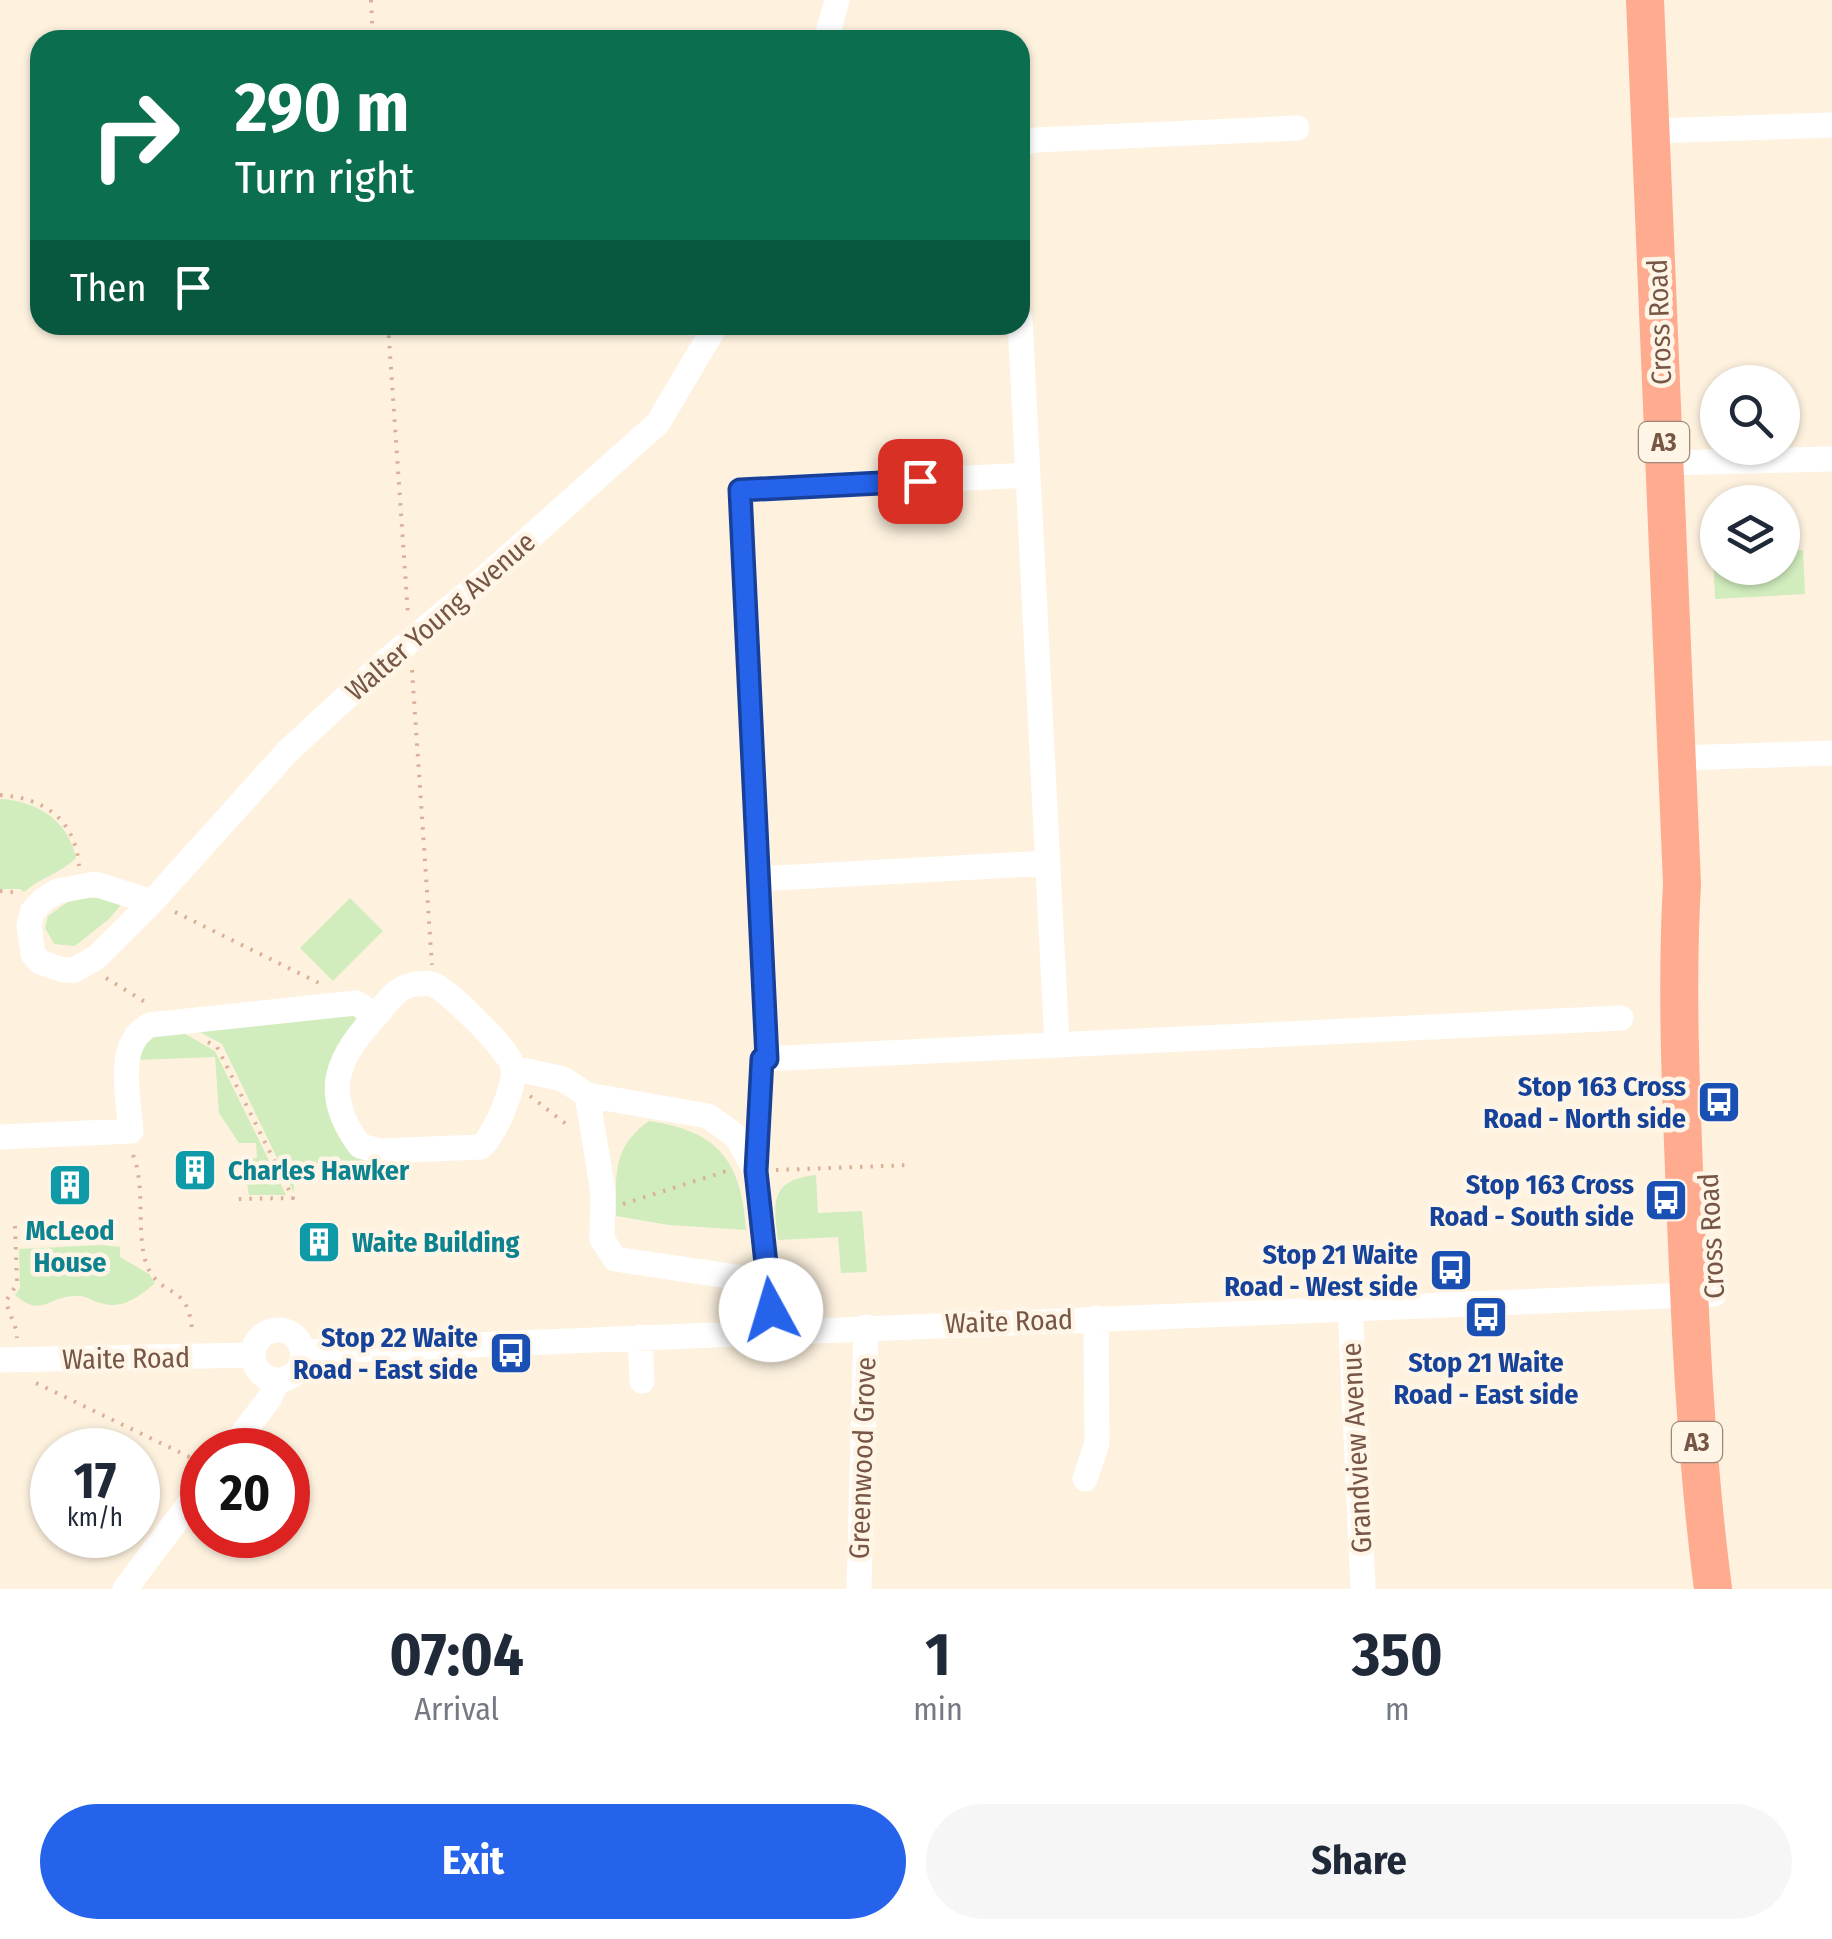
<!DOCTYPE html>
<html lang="en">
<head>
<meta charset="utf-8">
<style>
  :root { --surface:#fff; --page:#f6f6f7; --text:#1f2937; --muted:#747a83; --accent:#2563eb }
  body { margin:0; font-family:"Fira Sans Condensed",sans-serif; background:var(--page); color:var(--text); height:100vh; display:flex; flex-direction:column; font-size:38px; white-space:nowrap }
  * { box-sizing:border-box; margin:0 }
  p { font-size:32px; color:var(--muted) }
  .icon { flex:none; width:55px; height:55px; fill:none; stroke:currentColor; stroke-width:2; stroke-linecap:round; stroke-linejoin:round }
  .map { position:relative; height:1589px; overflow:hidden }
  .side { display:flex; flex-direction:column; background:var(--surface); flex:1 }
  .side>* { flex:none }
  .guide { position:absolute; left:30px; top:30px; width:1000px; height:305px; border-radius:30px; box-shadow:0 2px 8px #0004; background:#0b6e4f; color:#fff; overflow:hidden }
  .tools { position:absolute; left:1700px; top:365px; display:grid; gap:20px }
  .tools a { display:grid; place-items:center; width:100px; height:100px; border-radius:50%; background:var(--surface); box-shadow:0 2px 8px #0004; font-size:50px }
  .speed { position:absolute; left:30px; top:1428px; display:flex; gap:20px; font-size:50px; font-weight:700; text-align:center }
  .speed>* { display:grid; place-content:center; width:130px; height:130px; border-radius:50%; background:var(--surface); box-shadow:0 2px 8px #0004; line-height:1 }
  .speed small { font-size:25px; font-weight:400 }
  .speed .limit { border:15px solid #d22; background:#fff; color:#111 }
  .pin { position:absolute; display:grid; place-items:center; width:85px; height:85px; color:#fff; margin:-42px; border-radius:20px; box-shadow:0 5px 15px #0006 }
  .me { position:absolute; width:110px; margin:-55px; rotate:354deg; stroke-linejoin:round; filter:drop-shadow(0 0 8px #0008) }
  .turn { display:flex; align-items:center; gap:35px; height:210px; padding:0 40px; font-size:45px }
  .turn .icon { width:130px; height:130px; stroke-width:2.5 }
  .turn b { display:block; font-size:70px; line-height:85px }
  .then { display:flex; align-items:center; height:95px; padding:0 40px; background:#0003; gap:20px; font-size:38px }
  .eta { display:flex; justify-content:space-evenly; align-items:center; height:170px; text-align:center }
  .eta b { font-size:60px; font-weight:700; line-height:70px }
  .cta { display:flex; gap:20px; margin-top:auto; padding:20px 40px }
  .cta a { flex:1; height:115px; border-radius:60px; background:var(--accent); color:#fff; font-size:40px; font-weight:700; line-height:115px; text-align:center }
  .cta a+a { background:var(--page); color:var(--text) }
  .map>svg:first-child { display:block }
  .green { fill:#d1ecbd }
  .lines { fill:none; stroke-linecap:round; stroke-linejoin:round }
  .path { stroke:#dab198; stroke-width:4; stroke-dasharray:2.5 8; stroke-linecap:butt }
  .minor { stroke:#fff; stroke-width:25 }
  .highway { stroke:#feab90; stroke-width:38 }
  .route-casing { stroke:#184099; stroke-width:25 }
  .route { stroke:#2563eb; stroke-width:18 }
  .labels { text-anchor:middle; stroke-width:9; stroke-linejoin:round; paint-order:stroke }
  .shield { fill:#fff5e7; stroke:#a08676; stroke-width:2.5 }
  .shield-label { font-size:25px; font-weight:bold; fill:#775645 }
  .street-label { font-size:28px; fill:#775645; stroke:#fff5e7 }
  .transit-label { font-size:28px; font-weight:bold; fill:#164399; stroke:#fff5e7; text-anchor:end }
  .culture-label { font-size:28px; font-weight:bold; fill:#0d838f; stroke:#fff5e7; text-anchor:start }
</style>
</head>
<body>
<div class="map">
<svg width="1832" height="1589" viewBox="0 0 1832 1589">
  <rect width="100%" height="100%" fill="#fef2df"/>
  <path class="green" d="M1803 550 1805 594 1715 599 1713 555H1717L1718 568H1782L1783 551Z
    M0 799C37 801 68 820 76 858 60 874 41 877 24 892L20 889H0Z
    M87 898H104L121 905 109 919 75 946 54 944 45 928 48 916 69 901Z
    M350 898 383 931 333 981 300 948Z
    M356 1012V1021L334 1053 369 1156 367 1173 294 1177V1193L222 1044 183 1023Z
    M168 1024 215 1051 286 1195H249L243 1159 257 1158 256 1143H239L219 1113 215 1057 134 1060V1048Z
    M649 1121C718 1131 742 1161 746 1230L669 1225 616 1216C616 1175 612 1147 649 1121Z
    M816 1175 818 1213 862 1211 867 1272 841 1273 838 1237 778 1240C773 1202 770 1180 816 1175Z
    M101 1245 120 1247V1257L149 1274 155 1283C138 1298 121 1311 97 1302 89 1299 83 1295 74 1296 48 1297 42 1318 15 1295L20 1288 19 1249Z"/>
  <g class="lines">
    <path class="path" d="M371 0 373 40
      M388 325 408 615
      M412 670 432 965
      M0 795C44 798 75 819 79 866
      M0 891 21 893
      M175 912 323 985
      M106 978 145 1002
      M208 1042 217 1047 293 1198 237 1199
      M530 1096 570 1127
      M133 1155C147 1189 134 1240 149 1270 165 1299 188 1283 192 1330
      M776 1170 911 1165
      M623 1204 733 1169
      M15 1226 17 1284 6 1301C9 1315 16 1323 17 1338
      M36 1383 202 1463"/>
    <path class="minor" d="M826 40 837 0
      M1651 131 1832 125
      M1020 143 1036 140 1297 128
      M1020 319 1057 1045
      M1664 463 1832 459
      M1028 475 740 490 759 879 1047 863
      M1677 758 1832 753
      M759 879 767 1059
      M152 902 95 884 58 891 44 899 32 912 29 926 33 954 40 962 63 970H74L97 957 152 902 288 751 379 667 471 590 658 423 716 325
      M416 984C421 984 426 983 432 984 447 989 511 1051 513 1068 516 1086 494 1136 481 1147L380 1151 360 1146C319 1091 338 1057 379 1012 391 998 397 987 416 984Z
      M513 1068 563 1079 587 1095 708 1116 736 1136 756 1171 773 1331
      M587 1095 603 1192 602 1239 615 1259 769 1282
      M0 1137 131 1131C129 1098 114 1043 150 1025L356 1003 376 1015
      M756 1171 762 1059 1621 1018
      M1350 1306 1363 1589
      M253 1355a25 25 0 1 1 50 0a25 25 0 1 1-50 0Z
      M640 1337 642 1381
      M304 1352 1714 1294
      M0 1360 253 1355
      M230 1450 269 1399 278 1380
      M1085 1479 1097 1443 1096 1318
      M125 1589 202 1487
      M859 1589 866 1327"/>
    <path class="highway" d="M1645 0 1682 884C1676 988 1681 1091 1685 1195 1690 1327 1696 1458 1713 1589"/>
  </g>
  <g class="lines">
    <g class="route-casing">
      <path id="route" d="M771 1310 756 1171 762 1059H767L740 490 920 481"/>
    </g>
    <use href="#route" class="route"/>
  </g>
  <defs>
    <g id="bus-square" transform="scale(2.25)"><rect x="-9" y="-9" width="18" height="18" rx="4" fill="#1a4fb4" stroke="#fff5e7"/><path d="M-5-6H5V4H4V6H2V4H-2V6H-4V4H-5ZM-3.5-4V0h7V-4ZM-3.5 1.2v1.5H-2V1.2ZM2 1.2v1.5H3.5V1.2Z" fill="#fff"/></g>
    <g id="building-square" transform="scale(2.25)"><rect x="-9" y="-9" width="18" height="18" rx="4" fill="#0f9aa8" stroke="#fff5e7"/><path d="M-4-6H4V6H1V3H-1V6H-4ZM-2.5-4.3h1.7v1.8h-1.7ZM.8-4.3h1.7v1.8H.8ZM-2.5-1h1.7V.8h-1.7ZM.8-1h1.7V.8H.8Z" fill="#fff"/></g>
  </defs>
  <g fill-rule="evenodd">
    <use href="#bus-square" x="1719" y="1102"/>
    <use href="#building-square" x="195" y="1170"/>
    <use href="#building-square" x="70" y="1185"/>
    <use href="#bus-square" x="1666" y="1200"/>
    <use href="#building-square" x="319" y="1242"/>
    <use href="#bus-square" x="1451" y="1270"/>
    <use href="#bus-square" x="1486" y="1317"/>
    <use href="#bus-square" x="511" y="1353"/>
  </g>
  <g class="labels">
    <g class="shield">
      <rect x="1639" y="422" width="50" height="40" rx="8"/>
      <rect x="1672" y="1422" width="50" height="40" rx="8"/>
    </g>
    <g class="shield-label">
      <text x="1664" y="451">A3</text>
      <text x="1697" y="1451">A3</text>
    </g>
    <g class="street-label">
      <text transform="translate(1659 322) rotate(-92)" y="10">Cross Road</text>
      <text transform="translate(440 616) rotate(-41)" y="10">Walter Young Avenue</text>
      <text transform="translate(1711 1236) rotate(-93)" y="10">Cross Road</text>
      <text transform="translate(1009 1321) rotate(-2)" y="10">Waite Road</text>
      <text transform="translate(126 1358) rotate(-1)" y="10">Waite Road</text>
      <text transform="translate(1356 1448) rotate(-93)" y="10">Grandview Avenue</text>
      <text transform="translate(862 1458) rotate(-88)" y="10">Greenwood Grove</text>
    </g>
    <g class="transit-label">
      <text x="1686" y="1096">Stop 163 Cross<tspan x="1686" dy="32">Road - North side</tspan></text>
      <text x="1634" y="1194">Stop 163 Cross<tspan x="1634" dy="32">Road - South side</tspan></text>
      <text x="1418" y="1264">Stop 21 Waite<tspan x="1418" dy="32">Road - West side</tspan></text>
      <text x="478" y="1347">Stop 22 Waite<tspan x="478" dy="32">Road - East side</tspan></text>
      <text x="1486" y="1372" text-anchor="middle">Stop 21 Waite<tspan x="1486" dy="32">Road - East side</tspan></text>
    </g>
    <g class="culture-label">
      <text x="228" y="1180">Charles Hawker</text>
      <text x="70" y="1240" text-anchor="middle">McLeod<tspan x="70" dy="32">House</tspan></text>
      <text x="352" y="1252">Waite Building</text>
    </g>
  </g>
</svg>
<div class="tools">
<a><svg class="icon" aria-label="search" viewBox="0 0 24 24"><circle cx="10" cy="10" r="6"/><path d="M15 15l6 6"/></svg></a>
<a><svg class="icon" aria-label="layers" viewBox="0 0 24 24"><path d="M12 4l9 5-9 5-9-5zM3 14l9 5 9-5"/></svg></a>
</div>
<div class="speed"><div>17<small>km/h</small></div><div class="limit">20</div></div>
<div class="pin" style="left:920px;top:481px;background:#d93025"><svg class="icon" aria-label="arrive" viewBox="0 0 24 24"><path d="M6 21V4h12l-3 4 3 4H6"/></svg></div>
<svg class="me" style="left:771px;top:1310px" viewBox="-20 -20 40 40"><circle r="19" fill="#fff"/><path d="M0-13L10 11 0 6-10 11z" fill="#2563eb"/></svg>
<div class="guide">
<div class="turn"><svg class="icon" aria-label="right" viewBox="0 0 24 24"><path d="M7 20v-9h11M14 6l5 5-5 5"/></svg><div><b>290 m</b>Turn right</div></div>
<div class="then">Then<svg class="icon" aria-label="arrive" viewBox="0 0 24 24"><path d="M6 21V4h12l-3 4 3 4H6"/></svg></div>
</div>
</div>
<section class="side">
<div class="eta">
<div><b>07:04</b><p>Arrival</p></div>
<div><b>1</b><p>min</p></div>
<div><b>350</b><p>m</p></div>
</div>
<div class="cta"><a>Exit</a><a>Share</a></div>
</section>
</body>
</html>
